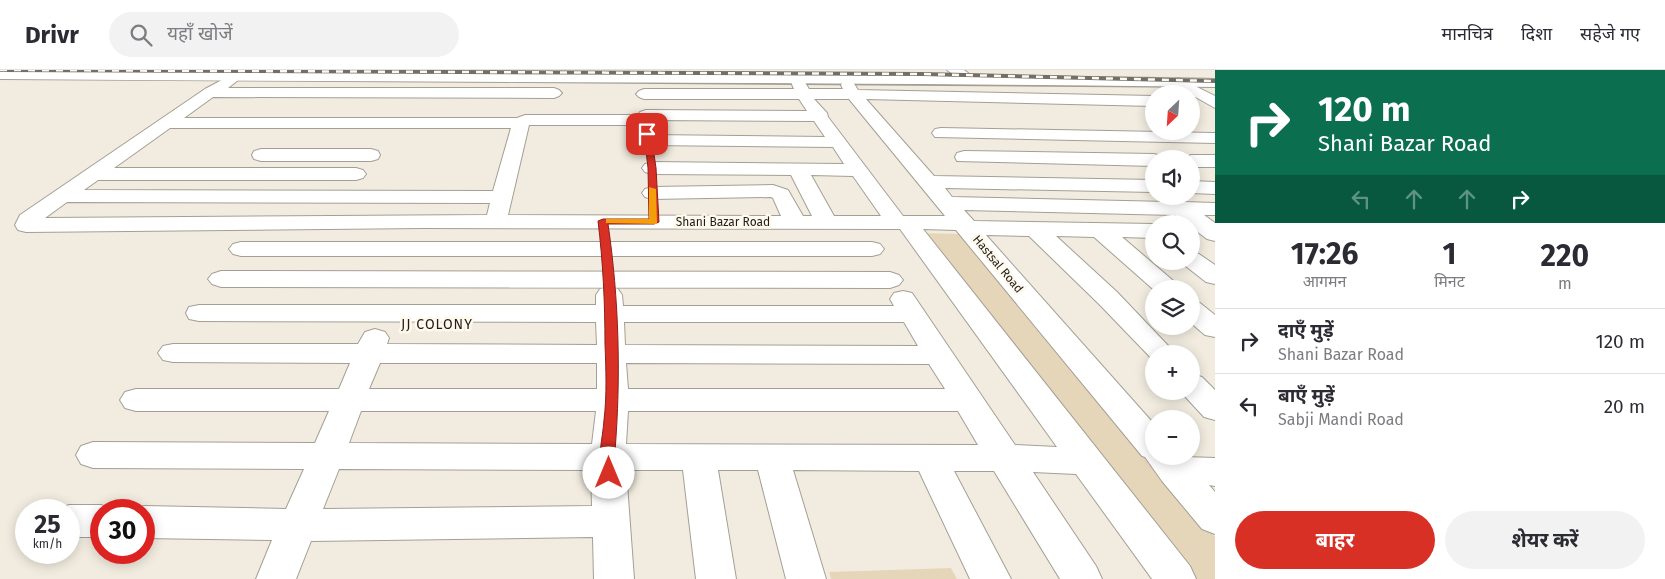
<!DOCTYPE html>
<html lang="hi">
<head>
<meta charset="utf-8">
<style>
  :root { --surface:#fff; --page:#f2f2f3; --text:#2b2b33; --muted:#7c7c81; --line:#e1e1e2; --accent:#d93025 }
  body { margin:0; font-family:"Fira Sans","Noto Sans Devanagari",sans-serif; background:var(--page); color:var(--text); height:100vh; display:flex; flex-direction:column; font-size:19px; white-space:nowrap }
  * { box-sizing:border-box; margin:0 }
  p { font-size:16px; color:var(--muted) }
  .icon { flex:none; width:28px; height:28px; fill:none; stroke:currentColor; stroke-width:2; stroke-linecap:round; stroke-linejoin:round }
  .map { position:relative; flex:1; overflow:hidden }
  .drawer { display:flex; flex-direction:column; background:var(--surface); width:450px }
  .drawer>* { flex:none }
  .banner { background:#0b6e4f; color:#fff; overflow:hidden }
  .needle { width:32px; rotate:205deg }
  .tools { position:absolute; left:1145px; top:15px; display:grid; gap:10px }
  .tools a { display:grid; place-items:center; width:55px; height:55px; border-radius:50%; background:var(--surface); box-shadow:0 2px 12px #0003; font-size:25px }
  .speed { position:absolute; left:15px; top:429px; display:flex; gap:10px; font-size:25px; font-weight:700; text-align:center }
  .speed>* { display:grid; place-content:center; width:65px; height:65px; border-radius:50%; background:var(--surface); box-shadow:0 2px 12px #0003; line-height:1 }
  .speed small { font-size:12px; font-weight:400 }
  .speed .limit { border:8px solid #d22; background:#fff; color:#111 }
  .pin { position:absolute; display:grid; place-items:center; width:42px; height:42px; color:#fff; margin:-21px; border-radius:10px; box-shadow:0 2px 8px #0006 }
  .me { position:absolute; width:55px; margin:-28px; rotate:0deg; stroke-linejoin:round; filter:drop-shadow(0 0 4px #0008) }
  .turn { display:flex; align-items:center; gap:18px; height:105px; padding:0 20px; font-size:22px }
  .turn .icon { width:65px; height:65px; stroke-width:2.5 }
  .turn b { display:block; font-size:35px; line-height:42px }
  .lanes { display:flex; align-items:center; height:48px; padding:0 20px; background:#0003; justify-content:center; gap:25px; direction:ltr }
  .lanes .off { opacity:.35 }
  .eta { display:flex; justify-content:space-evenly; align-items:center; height:85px; text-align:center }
  .eta b { font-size:30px; font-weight:700; line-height:35px }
  .action { display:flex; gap:10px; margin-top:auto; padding:10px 20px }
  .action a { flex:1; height:58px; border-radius:30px; background:var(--accent); color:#fff; font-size:20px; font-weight:700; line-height:58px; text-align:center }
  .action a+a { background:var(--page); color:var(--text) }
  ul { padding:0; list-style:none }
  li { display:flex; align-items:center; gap:15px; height:65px; padding:0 20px; border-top:1px solid var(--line) }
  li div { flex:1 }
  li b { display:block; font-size:19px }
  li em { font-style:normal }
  header { display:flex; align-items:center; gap:30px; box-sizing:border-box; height:70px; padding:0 25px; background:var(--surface); border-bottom:1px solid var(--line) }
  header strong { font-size:24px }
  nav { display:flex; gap:28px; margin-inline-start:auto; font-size:18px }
  .search { width:350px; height:45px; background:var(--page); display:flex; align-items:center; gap:12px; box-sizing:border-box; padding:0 18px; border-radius:28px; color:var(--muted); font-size:19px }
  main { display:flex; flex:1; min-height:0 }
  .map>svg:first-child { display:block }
  .green { fill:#e5d6ba }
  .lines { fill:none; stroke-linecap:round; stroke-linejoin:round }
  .street-casing { stroke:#a49f94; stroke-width:2 }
  .secondary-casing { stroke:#a49f94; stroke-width:2 }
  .street { fill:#fff; fill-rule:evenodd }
  .secondary { fill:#fff; fill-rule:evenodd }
  .rail-casing { stroke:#726f68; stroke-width:4 }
  .rail { stroke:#fff9ed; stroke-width:2.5; stroke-dasharray:7; stroke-linecap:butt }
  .route { fill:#d93025; stroke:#8d1f18 }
  .slow { fill:#f59e0b }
  .labels { text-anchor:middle; stroke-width:5; stroke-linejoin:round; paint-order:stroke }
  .street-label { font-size:12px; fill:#201e1a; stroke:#fff9ed }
  .neighbourhood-label { font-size:14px; letter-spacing:1px; fill:#201e1a; stroke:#fff9ed }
</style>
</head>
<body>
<header>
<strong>Drivr</strong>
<div class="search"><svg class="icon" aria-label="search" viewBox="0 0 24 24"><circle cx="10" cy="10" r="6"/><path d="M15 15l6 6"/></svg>यहाँ खोजें</div>
<nav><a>मानचित्र</a><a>दिशा</a><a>सहेजे गए</a></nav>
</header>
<main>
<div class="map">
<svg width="1215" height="509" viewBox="0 0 1215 509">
  <rect width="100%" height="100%" fill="#f2ece0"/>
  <path class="green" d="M920 163 964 164 1215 467V509H1179Z
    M951 498 957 509H831L829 502Z"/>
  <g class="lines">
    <g class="street-casing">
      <path id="street" d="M947 0H964L976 9 974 12H964Z
        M235 3 240 4 242 7 228 18H554L559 20 562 23 559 26 554 28 213 27 184 48H517L525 45H638L640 42 646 40 807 41 799 29H644L639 27 636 24 639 21 644 19H794L791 12 793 9H803L809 19H843L841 15 843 12H853L858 20 1154 26V36L866 29 934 106 1154 110V122L945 118 952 127 1168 132 1176 129 1185 132 1215 133V145H1204L1215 153V171L1207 169 1191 157V154H1187L1175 145 964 140 974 151 1154 154V168L1122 167 1177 214 1181 219 1154 220 1094 167 1056 166 1117 222 1176 284H1154V291L1099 234 1029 166 986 165 1154 354V386L1215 388V416L1209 415 1215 422V464L1202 459 1162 411 1145 387 1142 386 956 160 923 159 1190 496 1196 509H1152L1076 404 1033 402 1096 496 1102 509H1060L994 401H954L1011 509H970L919 401 793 400 826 509H786L758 400H718L736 509H696L683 400H626L634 509H594L593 467 311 471 296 509H256L272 470 144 468V440H133L144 436 286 439 304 399 93 398 81 394 76 385 81 376 93 372 315 373 329 341H136L125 338 120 330 125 322 136 319H339L350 293 173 292 163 290 158 283 163 276 173 274H358L365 262 375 259 385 262 389 268 387 274 597 275 596 252 199 251 189 249 186 243 189 237 199 235H596V225L600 219 609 217 618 219 622 225 623 236H894L890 229 894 223 903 221 912 223 1015 375 1057 377 900 159 423 158 26 162 18 160 15 155 20 145 205 19ZM814 29H849L945 146H903L828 47 827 43ZM654 50 814 51 825 67 648 65 642 66 639 70 642 74 648 75 833 77 844 94 652 92 645 94 642 98 645 102 652 104 791 105 812 146H803L788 120 773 115 652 117 645 119 642 123 645 127 652 129 771 127 773 128 781 146 508 145 529 55H646L652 54ZM170 58H511L493 121 84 120 98 110H356L363 108 366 104 363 100 356 98H114ZM811 105 853 106 881 146H834ZM67 132 490 133 487 145 45 148ZM624 252H904L918 276 625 275ZM380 293H597V319H369ZM626 293 929 294 945 319H628ZM361 341H596L592 374 349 373ZM628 341H958L978 375 626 374ZM339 399 591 400 592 436 323 439Z
        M1179 8 1215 26V38L1174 15 1172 12 1174 9Z
        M941 58 1215 63V73L935 67 932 63 935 59Z
        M261 79H371L378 81 380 85 378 89 371 91H261L254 89 252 85 254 81Z
        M964 81 1154 84 1161 86 1163 89H1154V96L957 91 955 87 957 83Z
        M1191 85H1215V97H1191V89H1183Z
        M1191 111 1215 112V124L1191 123Z
        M241 172H872L880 174 884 179 880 184 872 186H241L233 184 229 179 233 174Z
        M1191 182 1199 184 1215 195V214L1206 212 1183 194 1181 191H1191Z
        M221 201 890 202 899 205 903 210 899 215 890 218 221 217 212 214 208 209 212 204Z
        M1191 231 1200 233 1215 245V267L1205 265 1191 253Z
        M1191 304 1202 307 1215 320V350L1204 347 1180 321H1191Z
        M69 435H101L114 440H101V467H69V440H56Z"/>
    </g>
    <g class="secondary-casing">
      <path id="secondary" d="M0 1C405 4 810 2 1215 9V17C810 11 405 13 0 9Z"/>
    </g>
    <use href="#street" class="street"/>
    <use href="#secondary" class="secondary"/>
    <g class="rail-casing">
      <path id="rail" d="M0 0 922 4 1215 11"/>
    </g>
    <use href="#rail" class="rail"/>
  </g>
  <path class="route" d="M647 62 651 64 656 98 659 152 654 154H608C619 229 621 306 615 381 615 389 618 400 614 407L609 409 603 407C596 392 603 367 604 350 607 325 606 299 605 274 605 233 603 192 598 151L603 149H649L648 98 644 64Z"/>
  <path class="slow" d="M649 117 656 119 657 154 606 153V149H649Z"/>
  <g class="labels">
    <g class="street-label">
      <text x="723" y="156">Shani Bazar Road</text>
      <text transform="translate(998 194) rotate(50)" y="4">Hastsal Road</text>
    </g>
    <g class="neighbourhood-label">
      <text x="437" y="259">JJ COLONY</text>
    </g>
  </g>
</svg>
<div class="tools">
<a><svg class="needle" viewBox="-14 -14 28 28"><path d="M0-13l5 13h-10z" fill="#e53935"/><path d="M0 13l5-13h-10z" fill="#7c7c81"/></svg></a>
<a><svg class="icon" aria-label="sound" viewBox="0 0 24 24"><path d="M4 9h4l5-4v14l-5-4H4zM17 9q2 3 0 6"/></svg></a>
<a><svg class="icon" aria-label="search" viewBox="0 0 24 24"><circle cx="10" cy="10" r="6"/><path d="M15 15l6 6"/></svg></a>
<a><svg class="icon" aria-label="layers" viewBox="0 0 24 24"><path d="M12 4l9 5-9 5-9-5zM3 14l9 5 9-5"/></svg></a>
<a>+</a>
<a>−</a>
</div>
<div class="speed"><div>25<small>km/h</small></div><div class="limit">30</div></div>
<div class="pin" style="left:647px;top:64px;background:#d93025"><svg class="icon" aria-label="arrive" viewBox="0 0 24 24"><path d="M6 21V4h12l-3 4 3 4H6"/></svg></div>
<svg class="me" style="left:609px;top:403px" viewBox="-20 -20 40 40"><circle r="19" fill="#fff"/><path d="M0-13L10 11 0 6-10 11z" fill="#d93025"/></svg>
</div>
<section class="drawer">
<div class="banner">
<div class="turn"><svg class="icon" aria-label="right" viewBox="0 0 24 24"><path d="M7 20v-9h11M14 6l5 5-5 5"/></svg><div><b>120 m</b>Shani Bazar Road</div></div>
<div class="lanes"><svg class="icon off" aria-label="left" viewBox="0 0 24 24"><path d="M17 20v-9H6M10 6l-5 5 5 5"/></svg><svg class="icon off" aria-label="ahead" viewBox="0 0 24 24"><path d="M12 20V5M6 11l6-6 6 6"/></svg><svg class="icon off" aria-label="ahead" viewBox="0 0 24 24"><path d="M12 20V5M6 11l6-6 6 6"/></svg><svg class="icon" aria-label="right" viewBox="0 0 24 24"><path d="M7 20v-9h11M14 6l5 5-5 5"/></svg></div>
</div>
<div class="eta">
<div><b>17:26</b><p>आगमन</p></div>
<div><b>1</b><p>मिनट</p></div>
<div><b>220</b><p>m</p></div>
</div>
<ul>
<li><svg class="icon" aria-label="right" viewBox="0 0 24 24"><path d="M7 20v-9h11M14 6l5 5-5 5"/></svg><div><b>दाएँ मुड़ें</b><p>Shani Bazar Road</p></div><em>120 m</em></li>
<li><svg class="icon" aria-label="left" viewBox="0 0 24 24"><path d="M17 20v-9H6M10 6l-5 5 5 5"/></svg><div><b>बाएँ मुड़ें</b><p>Sabji Mandi Road</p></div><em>20 m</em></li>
</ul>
<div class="action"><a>बाहर</a><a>शेयर करें</a></div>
</section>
</main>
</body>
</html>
